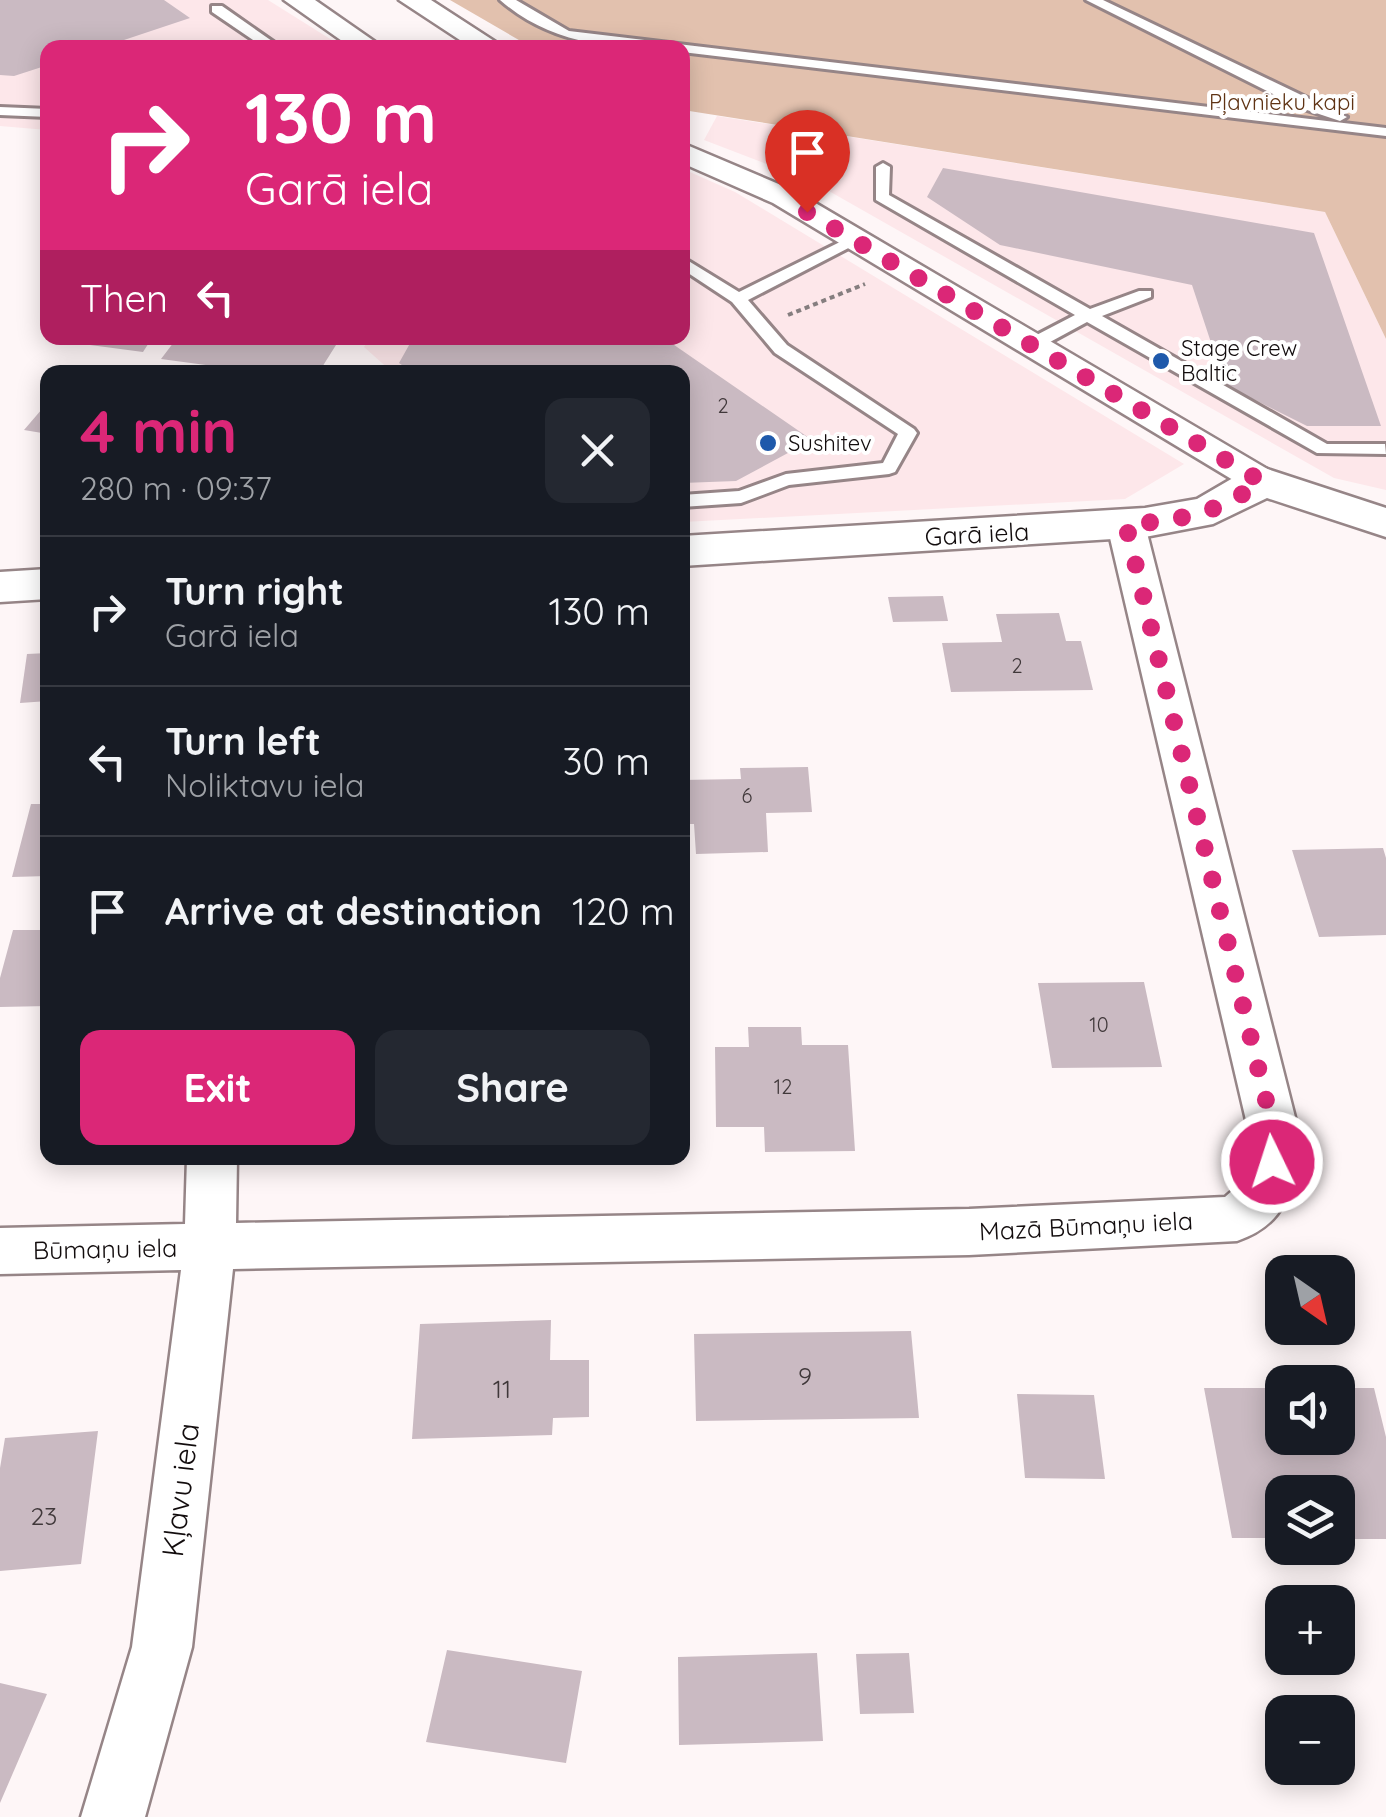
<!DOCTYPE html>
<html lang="en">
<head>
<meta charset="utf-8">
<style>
  :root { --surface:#171b24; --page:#242831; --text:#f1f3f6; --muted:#9ea1a6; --line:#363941; --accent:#db2777 }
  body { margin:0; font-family:Quicksand,sans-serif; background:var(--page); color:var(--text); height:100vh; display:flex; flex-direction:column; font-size:38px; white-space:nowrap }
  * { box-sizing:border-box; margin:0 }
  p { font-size:32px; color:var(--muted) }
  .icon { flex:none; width:55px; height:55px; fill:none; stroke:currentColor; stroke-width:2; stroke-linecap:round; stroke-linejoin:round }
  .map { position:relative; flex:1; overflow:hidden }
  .side { position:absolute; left:40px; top:365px; width:650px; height:800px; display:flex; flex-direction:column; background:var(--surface); border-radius:20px; box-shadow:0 5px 25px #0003 }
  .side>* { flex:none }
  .guide { position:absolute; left:40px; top:40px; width:650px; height:305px; border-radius:20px; box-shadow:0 5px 25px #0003; background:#db2777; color:#fff; overflow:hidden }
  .needle { width:65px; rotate:146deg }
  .fabs { position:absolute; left:1265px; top:1255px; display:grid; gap:20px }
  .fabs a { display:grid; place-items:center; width:90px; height:90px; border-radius:20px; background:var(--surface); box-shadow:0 5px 25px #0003; font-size:50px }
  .pin { position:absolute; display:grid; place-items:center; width:85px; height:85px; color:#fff; margin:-102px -42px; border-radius:50% 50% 50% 0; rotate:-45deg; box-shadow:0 0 10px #0007 }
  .pin .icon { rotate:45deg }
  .me { position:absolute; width:110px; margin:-55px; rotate:356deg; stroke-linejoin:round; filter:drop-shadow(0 0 8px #0008) }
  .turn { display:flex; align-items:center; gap:35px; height:210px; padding:0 40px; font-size:45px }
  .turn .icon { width:130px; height:130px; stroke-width:2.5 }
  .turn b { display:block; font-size:70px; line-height:85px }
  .then { display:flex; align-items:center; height:95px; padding:0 40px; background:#0003; gap:20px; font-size:38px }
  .round { display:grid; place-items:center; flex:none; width:105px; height:105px; border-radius:20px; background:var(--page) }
  .head { display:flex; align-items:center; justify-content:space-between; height:170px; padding:0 40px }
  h1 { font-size:60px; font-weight:800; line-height:75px; color:var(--accent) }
  .cta { display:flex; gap:20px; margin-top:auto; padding:20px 40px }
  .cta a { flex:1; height:115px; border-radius:20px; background:var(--accent); color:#fff; font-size:40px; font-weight:800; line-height:115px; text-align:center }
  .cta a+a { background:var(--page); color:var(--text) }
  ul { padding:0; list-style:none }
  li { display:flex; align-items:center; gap:30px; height:150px; padding:0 40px; border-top:2px solid var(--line) }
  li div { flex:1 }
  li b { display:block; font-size:38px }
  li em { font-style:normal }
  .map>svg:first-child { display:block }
  .built { fill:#fde7ea }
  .forest { fill:#e2c1ae }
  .building { fill:#cabac2 }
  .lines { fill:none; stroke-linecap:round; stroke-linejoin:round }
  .service-casing { stroke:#968587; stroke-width:6 }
  .minor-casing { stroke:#968587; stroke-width:5 }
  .tertiary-casing { stroke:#968587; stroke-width:5 }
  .path { stroke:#857e7f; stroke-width:4; stroke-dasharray:5 4; stroke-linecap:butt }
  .service { fill:#fff; fill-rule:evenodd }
  .minor { fill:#fff; fill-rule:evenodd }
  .tertiary { fill:#fff; fill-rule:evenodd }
  .route { stroke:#db2777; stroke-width:18; stroke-dasharray:0 32.4 }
  .poi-dot { fill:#1e59ab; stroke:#fff; stroke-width:4 }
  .labels { text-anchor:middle; stroke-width:8; stroke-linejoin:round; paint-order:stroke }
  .number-label { font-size:20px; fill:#40383a }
  .far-park-label { font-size:22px; fill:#5f3314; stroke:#fff }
  .far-poi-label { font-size:22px; fill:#120c0d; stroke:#fff; text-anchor:start }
  .street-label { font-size:25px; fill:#120c0d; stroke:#fff }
  .near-number-label { font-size:25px; fill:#40383a }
  .near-street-label { font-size:30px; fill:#120c0d; stroke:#fff }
</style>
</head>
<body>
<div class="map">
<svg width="1386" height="1817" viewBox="0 0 1386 1817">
  <rect width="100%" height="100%" fill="#fef6f7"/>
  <path class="built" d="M0 0H268L343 47 48 48 47 130 0 126Z
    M717 116 1325 212 1386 339V490L1334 478 813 182 704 140Z
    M683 169 735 192 1184 464 1125 499 683 522 682 372H392L364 347 370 338H682Z"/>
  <path class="forest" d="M450 0H1386V339L1325 212 683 110 682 48 531 47Z"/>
  <path class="building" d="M0 0H164L190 18 100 48H48V65L14 76 0 75Z
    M943 168 1314 233 1381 426H1307L1225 385 1192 285 1000 245 927 197Z
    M95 338H152L143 352 90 345Z
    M177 338H280L336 345 319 372H258L161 359Z
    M413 338H664L812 440 736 481 682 483V372H412L399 363Z
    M48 402V434L24 430Z
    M943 596 948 621 893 622 888 597Z
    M1059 613 1066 641H1081L1093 690 951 692 942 643 1002 642 996 614Z
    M48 653V701L20 703 27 654Z
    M808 767 812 812 766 813 768 852 696 854 694 824H682V780L741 779 740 768Z
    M31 804H48V876L12 877Z
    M1383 848 1386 858V935L1319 937 1292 850Z
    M13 930H48V1006L0 1007V978Z
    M1144 982 1162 1067 1052 1068 1038 983Z
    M748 1027H801L802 1045H848L855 1151 765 1152 764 1127H716L715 1047H749Z
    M375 1158H463V1165H374Z
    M551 1320 550 1360H589V1417L553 1418 552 1435 412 1439 420 1324Z
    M911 1331 919 1418 696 1421 694 1334Z
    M1204 1388H1282V1438H1338V1388H1374L1386 1437V1539H1338V1492H1282V1538H1232Z
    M1017 1394 1094 1395 1105 1479 1025 1478Z
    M98 1431 81 1564 0 1571V1468L5 1438Z
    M447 1650 582 1671 566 1763 426 1742Z
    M817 1653 823 1741 679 1745 678 1657Z
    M909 1653 914 1713 860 1714 856 1654Z
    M0 1683 47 1694 0 1803Z"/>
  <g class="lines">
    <g class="service-casing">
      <path id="service" d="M500 0H516L569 31 1386 128V136L682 52V48C614 48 554 47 500 0Z
        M1086 0H1103L1347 117 1340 121 1301 108Z
        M212 6H222L282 48H265L212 12Z
        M0 107 48 109V117L0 115Z
        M883 163 890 167 889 195 1090 309 1139 291H1151V297L1102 316 1327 444H1385L1386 454 1317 453 1087 322 1039 348H1027V340L1075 315 876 200V167Z
        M848 238 862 241 748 300 787 345 914 429 917 433 895 472 889 474 789 485 741 503 682 507V495L739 491 786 474 883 463 898 434 775 353 732 302 682 269V257L739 292Z"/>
    </g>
    <g class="minor-casing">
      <path id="minor" d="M284 0H315L384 48H352Z
        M399 0H431L505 48H472Z
        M682 143 795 191 1274 473 1279 481 1274 489 1261 492 1248 489 773 203 682 163Z
        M1126 513 1139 517 1145 525 1299 1133C1292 1184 1292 1222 1237 1241L969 1255 233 1269 192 1647 145 1817H81L132 1647 181 1270 0 1274V1228L185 1224 187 1158H237L236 1223 969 1209 1225 1197 1242 1182 1249 1133 1107 525 1113 517Z"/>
    </g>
    <g class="tertiary-casing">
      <path id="tertiary" d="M1261 467 1386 508V537L1267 498 1213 524 1145 537 682 566V536L1145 508 1197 499 1245 471Z
        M48 569V599L0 602V572Z"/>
    </g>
    <path class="path" d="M788 315 865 284"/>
    <use href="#service" class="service"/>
    <use href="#minor" class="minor"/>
    <use href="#tertiary" class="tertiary"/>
  </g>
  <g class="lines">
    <path class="route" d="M807 212 1261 481C1216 516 1180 519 1126 525L1274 1133 1272 1162"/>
  </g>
  <g class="poi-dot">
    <circle cx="1161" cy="361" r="10"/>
    <circle cx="768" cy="443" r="10"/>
  </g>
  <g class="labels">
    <g class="number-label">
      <text x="723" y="413">2</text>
      <text x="1017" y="673">2</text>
      <text x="747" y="803">6</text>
      <text x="1099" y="1032">10</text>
      <text x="783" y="1094">12</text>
    </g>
    <g class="far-park-label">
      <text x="1282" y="110">Pļavnieku kapi</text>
    </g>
    <g class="far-poi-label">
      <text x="1181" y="356">Stage Crew<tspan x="1181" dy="25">Baltic</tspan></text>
      <text x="788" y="451">Sushitev</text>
    </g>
    <g class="street-label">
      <text transform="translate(977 534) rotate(-3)" y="9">Garā iela</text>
      <text transform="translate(1086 1226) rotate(-3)" y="9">Mazā Būmaņu iela</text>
      <text transform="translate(105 1249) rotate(-1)" y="9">Būmaņu iela</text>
    </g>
    <g class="near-number-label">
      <text x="805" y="1385">9</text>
      <text x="502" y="1398">11</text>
      <text x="44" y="1525">23</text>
    </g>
    <g class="near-street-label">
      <text transform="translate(181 1490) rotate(-83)" y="10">Kļavu iela</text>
    </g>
  </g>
</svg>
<div class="fabs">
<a><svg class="needle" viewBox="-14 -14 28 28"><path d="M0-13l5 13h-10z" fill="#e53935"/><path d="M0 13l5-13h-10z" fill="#9ea1a6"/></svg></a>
<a><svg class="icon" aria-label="sound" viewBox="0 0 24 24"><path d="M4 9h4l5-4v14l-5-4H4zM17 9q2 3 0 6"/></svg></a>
<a><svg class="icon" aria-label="layers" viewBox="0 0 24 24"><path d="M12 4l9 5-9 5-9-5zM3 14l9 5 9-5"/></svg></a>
<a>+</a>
<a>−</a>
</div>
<div class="pin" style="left:807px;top:212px;background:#d93025"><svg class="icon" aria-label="arrive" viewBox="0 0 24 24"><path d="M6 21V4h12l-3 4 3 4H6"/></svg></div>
<svg class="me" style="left:1272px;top:1162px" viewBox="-20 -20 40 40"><circle r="17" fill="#db2777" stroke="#fff" stroke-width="3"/><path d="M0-11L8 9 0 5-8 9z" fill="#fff"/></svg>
<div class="guide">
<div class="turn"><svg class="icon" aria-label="right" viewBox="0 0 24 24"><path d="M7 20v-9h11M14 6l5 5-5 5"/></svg><div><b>130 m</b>Garā iela</div></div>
<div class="then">Then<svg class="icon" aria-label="left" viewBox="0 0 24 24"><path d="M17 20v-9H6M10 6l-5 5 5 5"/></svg></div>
</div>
<section class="side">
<div class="head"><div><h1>4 min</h1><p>280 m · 09:37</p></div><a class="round"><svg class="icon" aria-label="close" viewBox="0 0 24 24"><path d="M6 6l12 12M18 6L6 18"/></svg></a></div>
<ul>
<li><svg class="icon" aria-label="right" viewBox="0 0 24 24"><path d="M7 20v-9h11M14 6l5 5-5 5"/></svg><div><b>Turn right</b><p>Garā iela</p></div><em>130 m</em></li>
<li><svg class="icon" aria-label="left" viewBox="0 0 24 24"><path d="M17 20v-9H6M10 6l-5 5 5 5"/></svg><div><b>Turn left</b><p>Noliktavu iela</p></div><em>30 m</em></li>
<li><svg class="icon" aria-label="arrive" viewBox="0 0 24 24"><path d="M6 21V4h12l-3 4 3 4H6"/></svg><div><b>Arrive at destination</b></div><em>120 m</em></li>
</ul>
<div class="cta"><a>Exit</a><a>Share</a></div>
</section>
</div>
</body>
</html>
